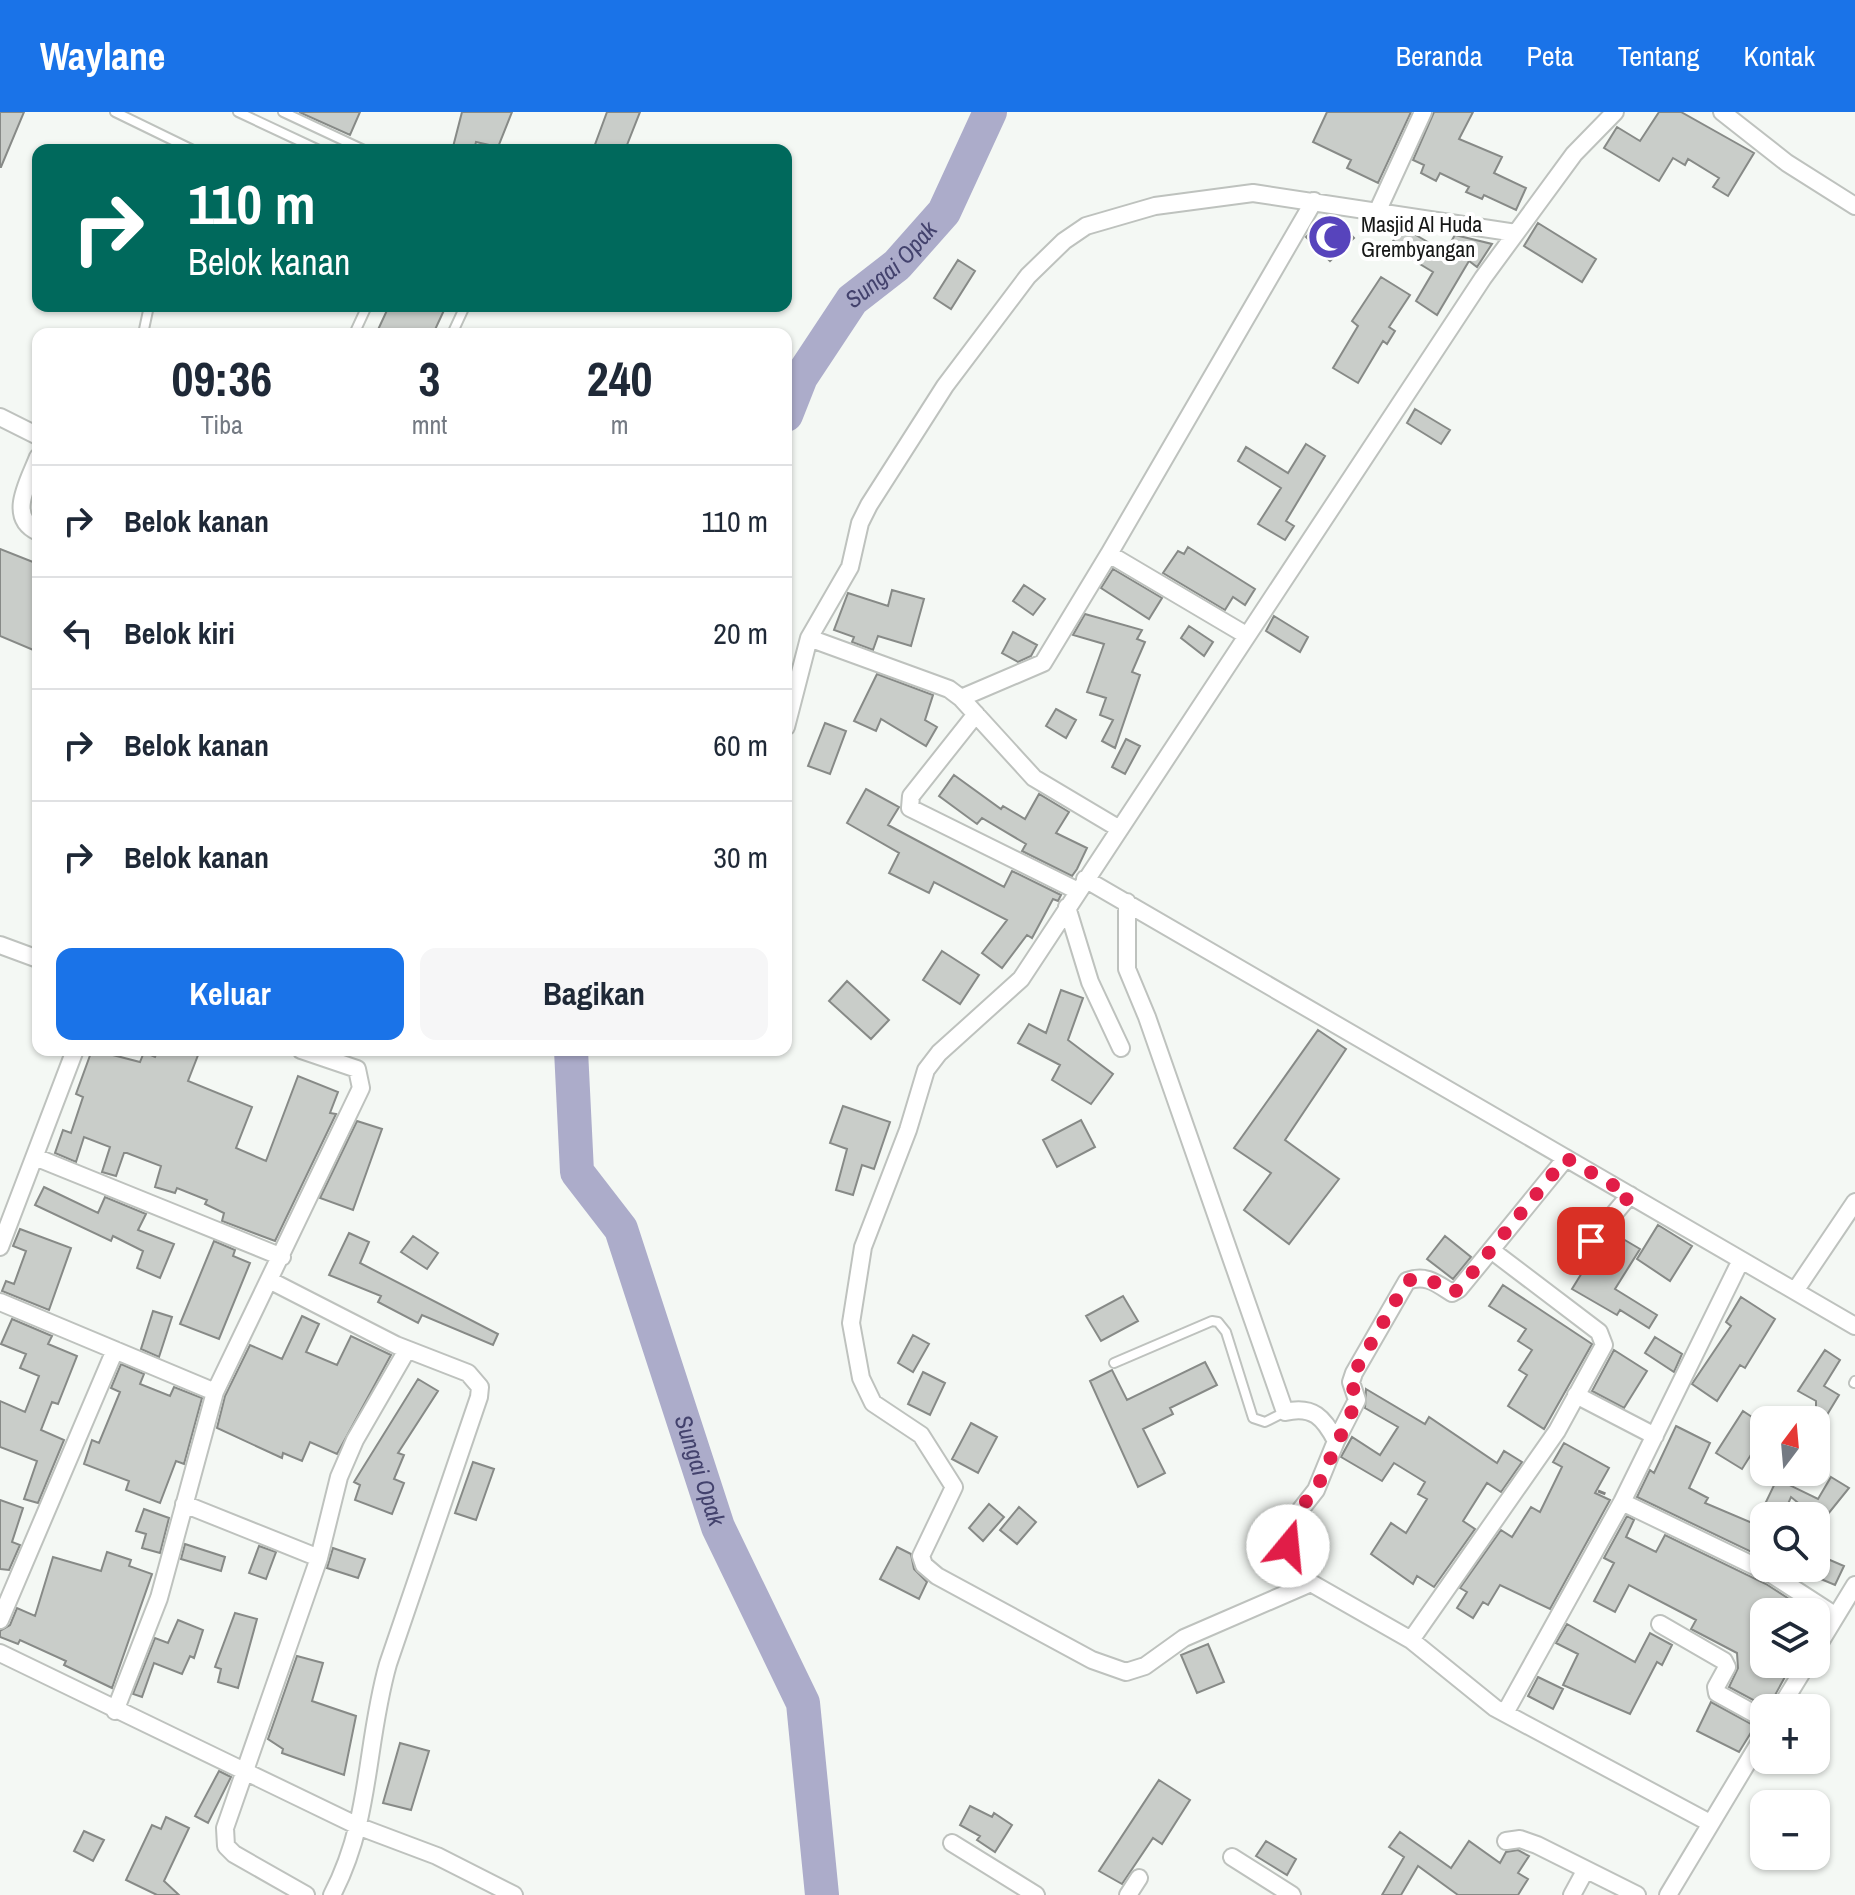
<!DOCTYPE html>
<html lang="id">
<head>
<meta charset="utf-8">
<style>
  :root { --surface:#fff; --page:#f6f6f7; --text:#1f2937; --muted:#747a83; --line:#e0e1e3; --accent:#1a73e8 }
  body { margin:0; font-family:"Archivo Narrow",sans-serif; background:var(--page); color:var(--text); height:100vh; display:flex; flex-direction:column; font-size:30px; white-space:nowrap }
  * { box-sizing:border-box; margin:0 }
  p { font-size:26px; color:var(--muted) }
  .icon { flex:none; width:44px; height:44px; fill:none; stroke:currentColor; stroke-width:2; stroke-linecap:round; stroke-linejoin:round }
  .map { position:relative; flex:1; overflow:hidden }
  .details { position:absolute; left:32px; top:216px; width:760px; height:728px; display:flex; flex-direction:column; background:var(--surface); border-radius:16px; box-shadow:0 2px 6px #0004 }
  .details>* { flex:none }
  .guide { position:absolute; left:32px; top:32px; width:760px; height:168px; border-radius:16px; box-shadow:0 2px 6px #0004; background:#00695c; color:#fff; overflow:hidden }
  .needle { width:52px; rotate:16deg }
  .fabs { position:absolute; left:1750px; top:1294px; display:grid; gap:16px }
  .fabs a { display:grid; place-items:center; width:80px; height:80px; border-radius:16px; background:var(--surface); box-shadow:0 2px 6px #0004; font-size:40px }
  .pin { position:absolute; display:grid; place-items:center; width:68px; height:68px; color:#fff; margin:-34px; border-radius:16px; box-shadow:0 4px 12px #0006 }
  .me { position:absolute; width:88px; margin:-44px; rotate:17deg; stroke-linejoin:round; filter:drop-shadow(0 0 6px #0008) }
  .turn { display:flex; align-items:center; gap:28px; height:168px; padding:0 24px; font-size:36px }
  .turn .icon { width:104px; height:104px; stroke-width:2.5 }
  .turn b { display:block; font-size:56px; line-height:68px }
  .eta { display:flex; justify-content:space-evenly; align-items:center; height:136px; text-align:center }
  .eta b { font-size:48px; font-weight:700; line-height:56px }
  .button { display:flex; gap:16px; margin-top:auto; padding:16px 24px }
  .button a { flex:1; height:92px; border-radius:16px; background:var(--accent); color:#fff; font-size:32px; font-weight:700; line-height:92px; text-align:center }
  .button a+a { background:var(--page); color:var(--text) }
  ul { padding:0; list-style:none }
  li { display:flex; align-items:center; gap:24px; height:112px; padding:0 24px; border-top:2px solid var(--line) }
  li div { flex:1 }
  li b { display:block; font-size:30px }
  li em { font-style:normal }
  header { display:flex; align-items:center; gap:48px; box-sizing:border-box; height:112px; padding:0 40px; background:var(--accent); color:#fff }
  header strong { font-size:38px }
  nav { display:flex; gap:44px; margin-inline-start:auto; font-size:28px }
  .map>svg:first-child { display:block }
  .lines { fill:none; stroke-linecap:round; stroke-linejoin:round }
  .river { stroke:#acacca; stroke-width:34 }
  .building { fill:#c9cdc9; stroke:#878a87; stroke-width:2 }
  .lane-casing { stroke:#bec2be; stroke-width:12 }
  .street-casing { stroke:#bec2be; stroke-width:20 }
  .path { stroke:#828482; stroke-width:3; stroke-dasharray:8 4; stroke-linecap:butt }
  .lane { stroke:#fff; stroke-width:8 }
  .street { stroke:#fff; stroke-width:16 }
  .route { stroke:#e11d48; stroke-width:14; stroke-dasharray:0 25.2 }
  .labels { text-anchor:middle; stroke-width:8; stroke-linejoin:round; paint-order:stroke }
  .poi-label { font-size:22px; fill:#161716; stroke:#fff; text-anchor:start }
  .water-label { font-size:24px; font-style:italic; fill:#43426d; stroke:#fff }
</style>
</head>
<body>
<header>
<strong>Waylane</strong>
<nav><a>Beranda</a><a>Peta</a><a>Tentang</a><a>Kontak</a></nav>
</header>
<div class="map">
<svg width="1855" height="1783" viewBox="0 0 1855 1783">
  <rect width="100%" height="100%" fill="#f4f8f4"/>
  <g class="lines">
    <g class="river">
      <path id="s1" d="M786 303 801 265 852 188 897 153 944 100 990 0"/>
      <path id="s2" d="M571 938 577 1060 621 1117 718 1415 803 1591 822 1783"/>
    </g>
  </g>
  <path class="building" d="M0 0H24L1 55H0Z
    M299 0H360L350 23Z
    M462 0H512L498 35 476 30 474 38 453 35Z
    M607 0H640L625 38H593Z
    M1327 0H1411L1378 71 1347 56 1351 48 1313 30Z
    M1434 0H1473L1459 27 1502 45 1494 61 1526 76 1516 98 1484 83 1482 87 1466 80 1469 75 1440 61 1436 69 1421 61 1424 53 1413 48Z
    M1659 0H1681L1754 41 1728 84 1713 75 1719 66 1688 47 1685 53 1673 46 1659 69 1604 36 1617 15 1640 29Z
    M1327 103 1333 104 1354 126 1330 149 1306 125Z
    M1538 111 1596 147 1582 170 1524 134Z
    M1402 115 1445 140 1455 123 1492 132 1477 155 1469 149 1437 203 1416 189 1433 160 1390 134Z
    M958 148 975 159 951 197 934 186Z
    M1381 165 1410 183 1389 215 1395 219 1387 232 1383 229 1358 271 1333 256 1358 214 1352 209Z
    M389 194H446L433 222H376Z
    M1415 297 1450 318 1441 332 1407 311Z
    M1306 332 1325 344 1286 409 1294 414 1285 428 1258 412 1281 376 1238 349 1246 335 1288 361Z
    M1188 435 1255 477 1245 493 1233 485 1225 498 1163 461 1178 439 1184 442Z
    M0 437 38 452V540L0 524Z
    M1113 457 1162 486 1149 507 1101 476Z
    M1024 473 1045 487 1033 503 1013 489Z
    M892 478 924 487 911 534 878 524 873 538 852 530 854 525 834 518 848 481 888 494Z
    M1085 502 1142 518 1137 527 1145 530 1132 560 1140 563 1115 636 1102 629 1113 608 1100 603 1106 586 1087 580 1104 532 1073 523Z
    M1274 504 1308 525 1300 540 1266 519Z
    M1189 514 1213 530 1204 544 1181 526Z
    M1013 520 1037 533 1031 544 1018 550 1002 541Z
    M877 562 933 583 925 608 937 615 926 634 881 607 876 619 854 609Z
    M1056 597 1076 608 1066 626 1046 614Z
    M825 611 846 619 830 662 808 654Z
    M1126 627 1140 634 1125 662 1112 655Z
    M954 663 1001 697 1003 694 1025 707 1039 682 1069 700 1056 721 1087 736 1077 757 1072 764 1022 739 1026 732 982 706 977 712 939 684Z
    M866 677 899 695 888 713 1004 775 1012 759 1061 783 1058 789 1053 787 1032 826 1027 823 1002 856 982 841 1007 808 934 770 929 781 889 761 899 741 847 711Z
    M942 839 979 863 960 892 923 868Z
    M847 869 889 908 871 927 829 889Z
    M1061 878 1083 886 1068 928 1113 962 1091 992 1052 968 1060 953 1018 931 1029 912 1046 921Z
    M1318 918 1346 937 1285 1028 1339 1067 1289 1132 1244 1098 1271 1061 1234 1036Z
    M92 938H111L109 942 140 950 144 940 155 945 158 938H200L188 969 252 995 236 1036 266 1049 298 964 338 980 330 1001 336 1002 275 1129 222 1109 224 1101 205 1092 207 1088 177 1076 175 1081 155 1075 161 1054 127 1041H124L116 1064 102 1060 110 1035 84 1025 76 1050 55 1041 63 1018 71 1021 83 985 76 982Z
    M843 994 890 1010 874 1057 862 1053 853 1083 836 1078 847 1037 830 1031Z
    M1081 1008 1095 1035 1057 1055 1043 1028Z
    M357 1009 382 1017 353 1098 320 1086Z
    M44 1075 98 1101 105 1085 146 1102 138 1118 174 1132 160 1166 137 1156 143 1139 113 1124 111 1129 35 1093Z
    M1658 1113 1692 1134 1670 1169 1637 1147Z
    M20 1117 71 1136 49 1198 2 1179 6 1169 14 1172 26 1139 13 1134Z
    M349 1121 369 1130 360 1151 498 1222 493 1233 422 1203 418 1211 378 1190 381 1184 329 1163Z
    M1613 1121 1640 1137 1615 1177 1657 1203 1649 1216 1620 1198 1617 1203 1572 1177 1596 1138 1604 1137Z
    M413 1124 438 1141 427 1157 401 1140Z
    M1445 1124 1471 1145 1453 1167 1427 1147Z
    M214 1129 235 1138 233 1144 250 1151 219 1227 180 1212Z
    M1503 1173 1592 1232 1544 1317 1508 1294 1527 1263 1519 1258 1532 1238 1518 1229 1526 1217 1489 1194Z
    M1123 1184 1138 1209 1101 1229 1086 1204Z
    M1741 1185 1775 1207 1745 1256 1740 1253 1717 1289 1692 1272 1731 1214 1726 1210Z
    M153 1199 172 1205 159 1245 141 1237Z
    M302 1204 319 1212 306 1240 337 1253 351 1224 391 1243 337 1342 310 1330 302 1349 283 1341 282 1346 217 1316 225 1284 250 1233 282 1247Z
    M12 1207 52 1224 48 1232 77 1244 58 1292 52 1290 41 1318 64 1328 38 1391 24 1387 37 1349 0 1335V1289L25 1300 39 1264 20 1256 26 1242 1 1232Z
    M913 1223 929 1232 913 1260 898 1251Z
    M1655 1225 1682 1242 1674 1260 1645 1241Z
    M1614 1238 1647 1259 1624 1296 1592 1279Z
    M1825 1238 1840 1248 1824 1274 1839 1283 1816 1321V1289L1798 1279Z
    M1205 1250 1217 1273 1170 1296 1173 1302 1143 1317 1165 1361 1138 1375 1090 1269 1112 1258 1127 1288Z
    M121 1252 144 1262 140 1272 170 1284 174 1275 202 1286 184 1352 176 1349 160 1391 126 1378 129 1369 84 1352 92 1328 99 1331 120 1280 111 1276Z
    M923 1260 945 1271 930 1303 908 1292Z
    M418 1267 438 1279 398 1341 404 1343 394 1367 404 1371 392 1402 355 1388 360 1373 354 1370Z
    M1366 1277 1425 1312 1429 1305 1497 1351 1504 1339 1522 1350 1501 1380 1487 1371 1463 1409 1475 1417 1434 1475 1417 1464 1413 1472 1371 1442 1391 1411 1406 1421 1427 1387 1418 1382 1425 1370 1394 1351 1382 1369 1341 1345 1352 1325 1380 1343 1398 1315 1365 1296Z
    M1743 1299 1764 1313V1322L1742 1357 1716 1341Z
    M971 1311 997 1325 978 1361 952 1347Z
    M1676 1314 1710 1331 1689 1376 1708 1386 1705 1391 1764 1416V1446L1637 1385 1650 1358 1654 1361Z
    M1564 1331 1609 1356 1595 1381 1610 1388 1550 1497 1500 1473 1488 1493 1483 1490 1473 1506 1457 1496 1467 1480 1460 1476 1501 1418 1512 1425 1531 1395 1540 1400 1562 1355 1553 1350Z
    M473 1350 494 1357 476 1408 455 1401Z
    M1831 1365 1849 1376 1824 1407H1818L1791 1385 1784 1401 1765 1392 1777 1367 1818 1387Z
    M0 1388 23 1396 12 1430 20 1433 9 1458 0 1457Z
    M989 1392 1004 1405 983 1429 969 1416Z
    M1019 1395 1036 1410 1017 1432 1000 1418Z
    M144 1397 169 1406 160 1441 142 1436 146 1422 136 1419Z
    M1627 1404 1634 1408 1626 1425 1656 1440 1665 1423 1766 1472 1797 1492 1793 1500H1764V1552H1792L1768 1596 1729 1575 1738 1556 1737 1541 1691 1517 1696 1508 1629 1473 1615 1500 1594 1489 1614 1451 1604 1446Z
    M185 1432 225 1445 221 1459 181 1447Z
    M259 1434 276 1440 266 1467 249 1461Z
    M897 1435 911 1442 914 1457 927 1470 919 1487 880 1467Z
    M333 1436 365 1447 358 1466 327 1456Z
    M107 1440 131 1448 129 1454 152 1462 112 1576 64 1553 66 1549 20 1528 18 1532 0 1525V1519L10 1513 17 1496 35 1504 53 1445 101 1459Z
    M1816 1442 1844 1454 1835 1473 1816 1465Z
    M235 1501 257 1507 238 1576 218 1570 221 1557 215 1555Z
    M178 1508 203 1518 194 1546 190 1544 182 1562 154 1551 142 1585 133 1582 155 1526 168 1531Z
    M1567 1512 1635 1550 1650 1521 1672 1533 1662 1553 1657 1550 1630 1602 1563 1573 1578 1542 1556 1531Z
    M1208 1532 1224 1570 1197 1581 1181 1543Z
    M297 1544 323 1551 312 1589 356 1604 344 1663 282 1641 283 1637 268 1627Z
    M1538 1565 1563 1577 1553 1597 1528 1584Z
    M1711 1590 1755 1614 1739 1640 1697 1619Z
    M400 1631 429 1639 411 1698 383 1691Z
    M219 1659 231 1665 208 1711 195 1704Z
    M1159 1668 1190 1688 1162 1732 1153 1726 1122 1772 1099 1759Z
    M970 1694 992 1705 994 1701 1012 1713 995 1740 977 1728 980 1724 960 1713Z
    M166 1705 189 1716 164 1769 179 1783H157L126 1768 152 1713 161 1717Z
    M84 1719 104 1728 93 1749 74 1739Z
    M1400 1720 1451 1756 1469 1729 1500 1751 1506 1740 1518 1738 1529 1744 1518 1761 1528 1767 1518 1783H1458L1418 1754 1401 1783H1382L1404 1745 1389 1735Z
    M1266 1729 1296 1747 1287 1763 1256 1744Z"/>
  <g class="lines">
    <g class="lane-casing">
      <path id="lane" d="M115 0 193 38
        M238 0 319 38
        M283 0 364 38
        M143 222 149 194
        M354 222 367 194
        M452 222 465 194
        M1114 1251 1212 1209 1218 1210 1226 1220 1253 1306 1265 1310 1285 1300
        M1854 1271 1855 1269"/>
    </g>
    <g class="street-casing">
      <path id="street" d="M1722 0 1787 51 1855 94
        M1378 98 1423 0
        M0 305 38 324
        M38 345C29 369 6 405 38 420
        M1246 523 1109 442 1314 89
        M809 526 949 577 961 586 1034 666 1118 716
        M961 586 1043 551 1109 442
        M976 602 911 684 910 696 1076 778
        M786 615 809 526 850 455 860 411 869 393 945 274 1028 164 1064 129 1086 114 1155 94 1253 81 1516 121
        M1085 767 1855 1214
        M1127 790V857L1147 905 1285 1300C1313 1293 1324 1306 1336 1329L1316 1378 1287 1415 1286 1424 1296 1455 1311 1471 1411 1528 1495 1596 1710 1711
        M1067 795 1090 870 1121 936
        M0 833 38 847
        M35 1045 282 1145
        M1591 1129 1630 1083
        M0 1135 75 938
        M271 1169 396 1233 468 1261 480 1275 479 1285 388 1552C365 1633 372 1706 332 1783
        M1795 1179 1855 1090
        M0 1190 215 1280
        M1576 1283 1655 1324
        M1336 1329 1357 1288 1351 1270 1354 1261 1407 1169C1426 1162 1436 1171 1452 1181L1459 1177 1491 1138
        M1622 1390 1771 1462 1836 1504
        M184 1392 319 1446
        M1311 1471 1184 1526 1145 1554 1126 1560 1092 1548 937 1464 924 1453 921 1444 954 1375 921 1323 873 1291 861 1266 851 1211 863 1135 908 1018 926 958 939 941 1021 867 1483 166 1574 42 1615 0
        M0 1508 115 1238
        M1660 1512 1724 1549 1727 1555 1716 1575 1717 1581 1764 1607
        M1411 1528 1557 1319 1604 1233 1599 1220 1491 1138 1566 1046
        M1816 1537 1855 1473
        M0 1541 360 1715 437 1744 514 1783
        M1780 1596 1807 1552
        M115 1599 159 1486 215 1280 361 976 357 957 301 938
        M1505 1601 1622 1390 1741 1148
        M1506 1729 1520 1727 1537 1733 1637 1783
        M952 1731 1036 1783
        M1232 1745 1292 1783
        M306 1783 234 1742 226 1734 225 1716 319 1446 339 1365 355 1328 407 1238
        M1128 1783 1139 1766
        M1572 1783 1585 1759
        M1668 1783 1764 1623"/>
    </g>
    <path class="path" d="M1598 1379 1608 1383"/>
    <use href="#lane" class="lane"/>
    <use href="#street" class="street"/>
  </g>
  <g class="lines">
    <path class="route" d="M1288 1434 1290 1408 1316 1378 1357 1288 1351 1270 1354 1261 1407 1169C1426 1162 1436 1171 1452 1181L1459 1177 1566 1046 1630 1083 1591 1129"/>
  </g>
  <defs>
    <g id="mosque-disc" transform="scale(2.3)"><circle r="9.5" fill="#5744bc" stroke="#fff"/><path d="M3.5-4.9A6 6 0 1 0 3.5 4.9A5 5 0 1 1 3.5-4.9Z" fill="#fff"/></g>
  </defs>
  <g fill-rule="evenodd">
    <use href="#mosque-disc" x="1330" y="125"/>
  </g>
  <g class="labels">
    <g class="poi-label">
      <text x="1361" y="120">Masjid Al Huda<tspan x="1361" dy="25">Grembyangan</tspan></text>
    </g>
    <g class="water-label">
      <text dy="8" stroke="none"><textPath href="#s1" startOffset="186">Sungai Opak</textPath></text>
      <text dy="8" stroke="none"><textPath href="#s2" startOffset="448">Sungai Opak</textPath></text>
    </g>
  </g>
</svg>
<div class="fabs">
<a><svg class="needle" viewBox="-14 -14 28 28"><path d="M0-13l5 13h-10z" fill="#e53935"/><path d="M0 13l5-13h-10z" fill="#747a83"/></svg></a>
<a><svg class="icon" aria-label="search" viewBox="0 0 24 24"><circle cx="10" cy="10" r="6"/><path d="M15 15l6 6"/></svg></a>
<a><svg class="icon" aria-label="layers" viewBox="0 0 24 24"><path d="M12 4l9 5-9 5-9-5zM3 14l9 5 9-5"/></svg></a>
<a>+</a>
<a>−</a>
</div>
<div class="pin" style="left:1591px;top:1129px;background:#d93025"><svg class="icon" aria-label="arrive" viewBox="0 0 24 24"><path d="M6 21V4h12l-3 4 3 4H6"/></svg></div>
<svg class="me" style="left:1288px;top:1434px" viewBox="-20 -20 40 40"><circle r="19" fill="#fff"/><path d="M0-13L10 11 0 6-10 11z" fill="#e11d48"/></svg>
<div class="guide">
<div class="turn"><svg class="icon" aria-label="right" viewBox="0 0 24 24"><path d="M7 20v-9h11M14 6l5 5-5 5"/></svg><div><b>110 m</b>Belok kanan</div></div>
</div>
<section class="details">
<div class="eta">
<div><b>09:36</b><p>Tiba</p></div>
<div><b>3</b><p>mnt</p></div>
<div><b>240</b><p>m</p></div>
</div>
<ul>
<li><svg class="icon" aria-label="right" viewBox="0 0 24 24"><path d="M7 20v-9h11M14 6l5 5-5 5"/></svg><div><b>Belok kanan</b></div><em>110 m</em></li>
<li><svg class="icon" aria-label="left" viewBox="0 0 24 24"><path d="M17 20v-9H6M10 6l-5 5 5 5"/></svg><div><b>Belok kiri</b></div><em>20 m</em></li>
<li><svg class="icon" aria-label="right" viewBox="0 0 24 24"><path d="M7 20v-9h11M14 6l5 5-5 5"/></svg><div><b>Belok kanan</b></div><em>60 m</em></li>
<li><svg class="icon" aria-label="right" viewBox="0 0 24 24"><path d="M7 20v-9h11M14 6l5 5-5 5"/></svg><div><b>Belok kanan</b></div><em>30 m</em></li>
</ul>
<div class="button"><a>Keluar</a><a>Bagikan</a></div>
</section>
</div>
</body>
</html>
